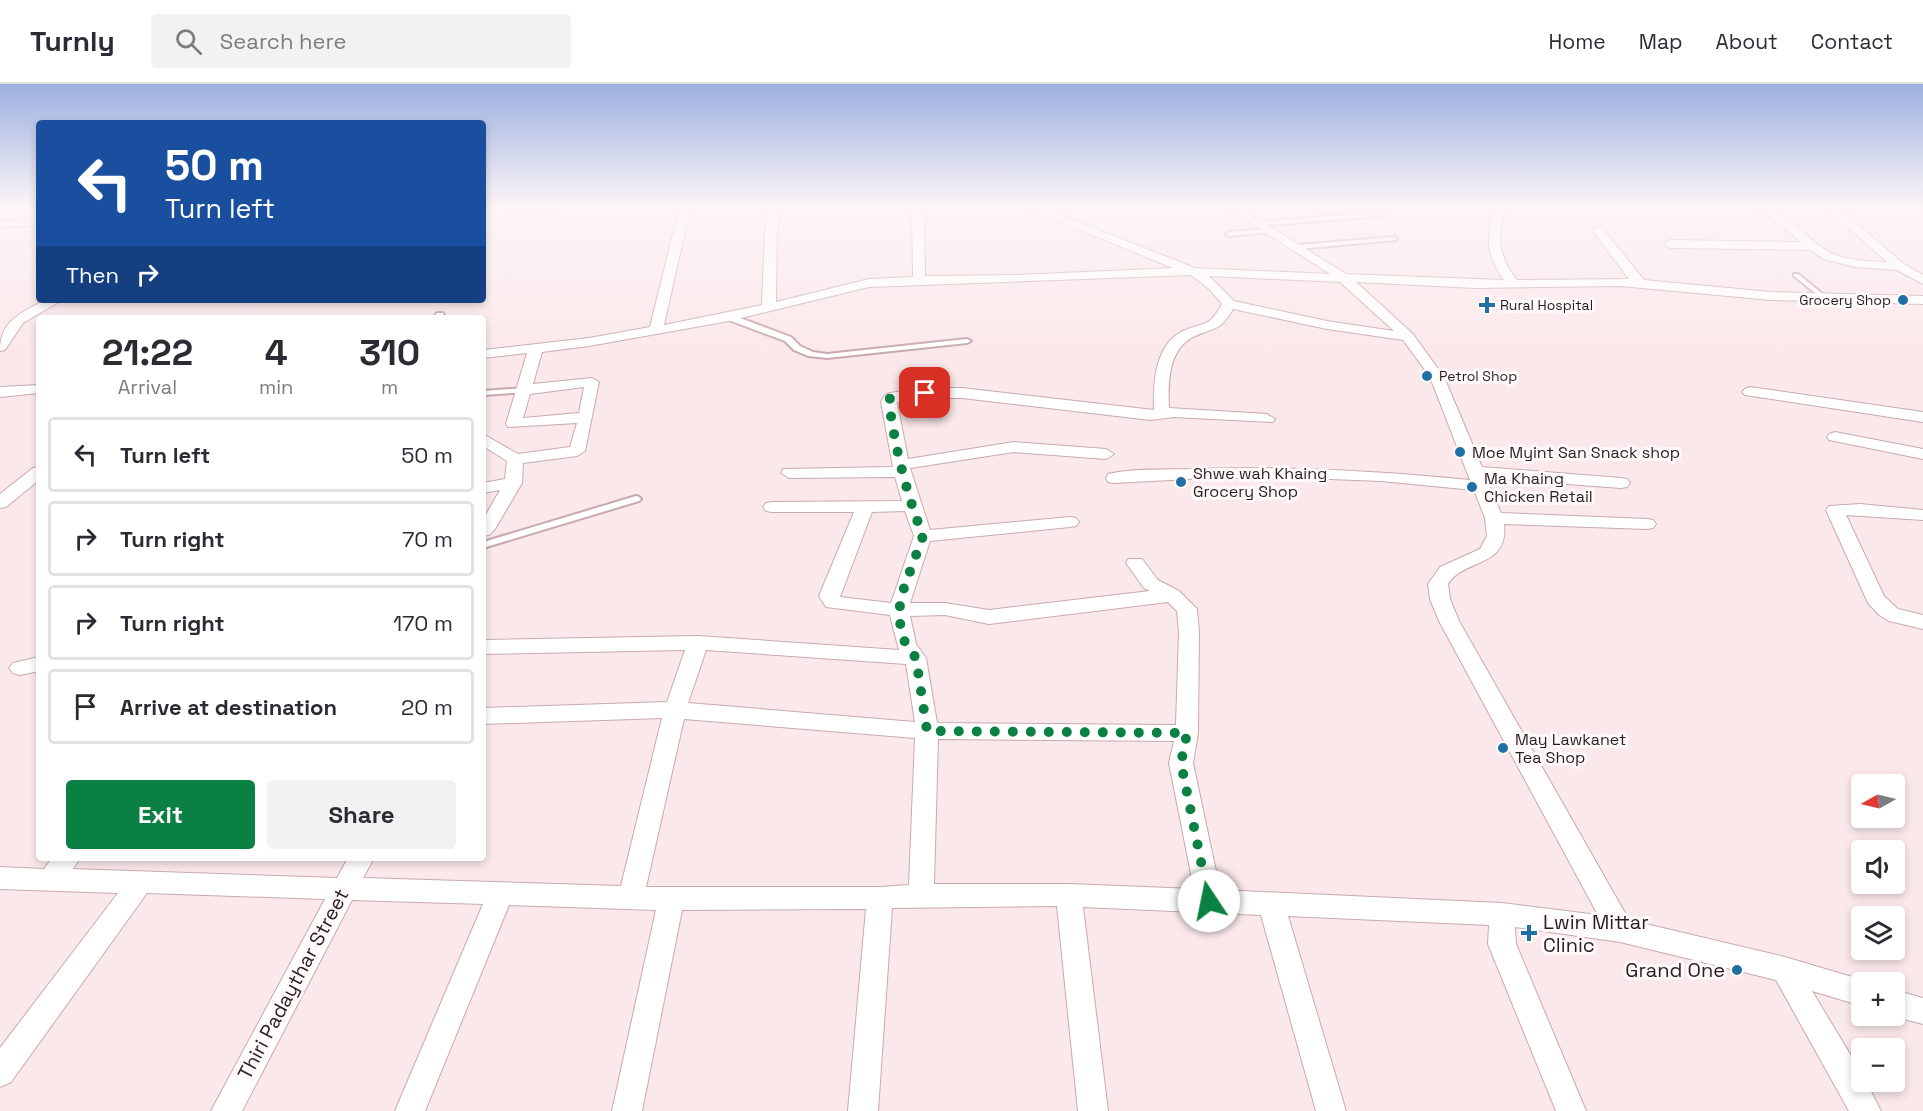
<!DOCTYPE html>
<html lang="en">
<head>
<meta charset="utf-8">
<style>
  :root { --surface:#fff; --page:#f2f2f3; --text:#2b2b33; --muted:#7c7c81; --line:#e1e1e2; --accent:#0b8043 }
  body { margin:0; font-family:"Space Grotesk",sans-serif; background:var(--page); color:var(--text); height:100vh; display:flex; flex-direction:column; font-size:22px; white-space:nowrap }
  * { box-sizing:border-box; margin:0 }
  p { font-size:20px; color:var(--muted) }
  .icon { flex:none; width:33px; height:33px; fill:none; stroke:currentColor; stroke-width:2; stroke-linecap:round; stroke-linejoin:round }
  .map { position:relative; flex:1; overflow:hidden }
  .side { position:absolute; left:36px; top:231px; width:450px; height:546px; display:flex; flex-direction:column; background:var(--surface); border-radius:6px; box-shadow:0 3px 9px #0003 }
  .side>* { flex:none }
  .top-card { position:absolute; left:36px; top:36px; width:450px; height:183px; border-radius:6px; box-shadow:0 3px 9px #0003; background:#1a4fa0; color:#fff; overflow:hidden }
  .needle { width:39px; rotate:262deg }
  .tools { position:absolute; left:1851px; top:690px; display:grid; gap:12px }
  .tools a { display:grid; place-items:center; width:54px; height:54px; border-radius:6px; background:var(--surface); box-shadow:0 3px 9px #0003; font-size:30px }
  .pin { position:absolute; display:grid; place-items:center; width:51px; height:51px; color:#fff; margin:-26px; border-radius:12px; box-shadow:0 3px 9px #0006 }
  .me { position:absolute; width:66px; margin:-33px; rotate:349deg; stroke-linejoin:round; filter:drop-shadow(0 0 4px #0008) }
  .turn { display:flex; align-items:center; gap:21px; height:126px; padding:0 30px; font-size:27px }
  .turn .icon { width:78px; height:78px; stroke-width:2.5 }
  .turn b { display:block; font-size:42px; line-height:51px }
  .then { display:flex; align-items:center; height:57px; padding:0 30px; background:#0003; gap:12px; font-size:22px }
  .eta { display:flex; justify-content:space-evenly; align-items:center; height:102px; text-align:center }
  .eta b { font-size:36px; font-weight:800; line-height:42px }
  .button { display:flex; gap:12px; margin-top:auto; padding:12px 30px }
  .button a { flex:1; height:69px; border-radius:6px; background:var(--accent); color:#fff; font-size:24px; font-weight:800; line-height:69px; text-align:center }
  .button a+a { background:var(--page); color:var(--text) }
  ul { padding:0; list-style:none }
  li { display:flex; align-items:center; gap:18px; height:75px; margin:0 12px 9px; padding:0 18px; border:3px solid var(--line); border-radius:6px }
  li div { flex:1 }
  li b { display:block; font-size:22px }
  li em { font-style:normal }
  header { display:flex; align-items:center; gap:36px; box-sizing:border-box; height:84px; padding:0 30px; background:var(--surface); border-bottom:2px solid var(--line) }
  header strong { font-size:28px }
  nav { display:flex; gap:33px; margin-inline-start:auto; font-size:21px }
  .search { width:420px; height:54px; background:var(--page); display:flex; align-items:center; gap:15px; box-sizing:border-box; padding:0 21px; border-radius:6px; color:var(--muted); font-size:22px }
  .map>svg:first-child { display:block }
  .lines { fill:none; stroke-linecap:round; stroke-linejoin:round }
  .lane-casing { stroke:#c8aaae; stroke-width:4 }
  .street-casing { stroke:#c8aaae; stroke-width:2 }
  .lane { fill:#fff; fill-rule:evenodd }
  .street { fill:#fff; fill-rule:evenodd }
  .route { stroke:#0b8043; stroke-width:10; stroke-dasharray:0 18 }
  .poi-dot { fill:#2071a3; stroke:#fff9f9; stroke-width:2 }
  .labels { text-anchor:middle; stroke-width:6; stroke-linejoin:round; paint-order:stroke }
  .far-poi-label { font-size:14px; fill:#291e1f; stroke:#fff9f9; text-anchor:start }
  .poi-label { font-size:16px; fill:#291e1f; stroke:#fff9f9; text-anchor:start }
  .near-poi-label { font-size:20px; fill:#291e1f; stroke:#fff9f9; text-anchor:start }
  .near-street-label { font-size:20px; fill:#291e1f; stroke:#fff9f9 }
</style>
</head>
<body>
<header>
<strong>Turnly</strong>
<div class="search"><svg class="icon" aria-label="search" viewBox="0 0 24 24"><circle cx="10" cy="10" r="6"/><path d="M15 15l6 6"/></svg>Search here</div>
<nav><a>Home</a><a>Map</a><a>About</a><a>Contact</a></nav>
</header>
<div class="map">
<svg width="1923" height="1027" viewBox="0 0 1923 1027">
  <rect width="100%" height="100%" fill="#fbe8ea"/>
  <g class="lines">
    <g class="lane-casing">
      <path id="lane" d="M1388 128 1390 129V131L1258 142 1255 140 1258 138Z
        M1270 145 1272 146V148L1229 152 1226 150 1229 148Z
        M1394 153 1397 155 1396 156 1298 165 1295 163 1298 161Z
        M1794 190H1798L1824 211V213H1820L1794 192Z
        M437 229H443L444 231 442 234H434Z
        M726 231H732L791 253 800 262 813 268 827 270 967 255 971 257 967 259 827 274 808 272 794 266 785 257 726 235Z
        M524 304 528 306 527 308 483 311V307Z
        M636 412 639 413 641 415 639 417 483 464V458Z"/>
    </g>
    <g class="street-casing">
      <path id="street" d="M507 125H553C544 131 516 131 507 125Z
        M679 125H690L664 241 762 221 765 147 770 125H781L777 147 776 218 869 195 913 193 912 125H924L925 192 1017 191 1173 184 1029 125H1045L1195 184 1330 190 1229 125H1242L1346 190 1504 196C1486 172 1486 153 1494 125H1505C1497 154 1498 172 1517 196L1629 195 1592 146 1598 143 1602 144 1644 196 1771 208 1923 212V220L1771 216 1620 202 1475 204 1356 198 1413 250 1444 293 1482 383 1621 394 1627 395 1630 399 1627 403 1621 404 1486 394 1501 429 1647 435 1653 436 1656 440 1653 444 1647 445 1504 440C1509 484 1465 474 1448 500L1450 515 1459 537 1629 836 1785 873 1869 898H1862V922L1812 907 1862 990V998H1866L1881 1027H1849L1776 896 1620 858 1515 843 1516 860 1586 1027H1556L1488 860 1489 841 1288 832 1346 1027H1316L1261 831 1083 823 1108 1027H1078L1057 822 892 824 878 1027H848L866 825 682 826 642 1027H612L656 826 509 821 425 1027H395L483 820 352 816 242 1027H211L325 815 147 809 11 998 0 1003V964L118 809 0 805V783L44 785 52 774H80L73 785 337 794 348 774H374L363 794 621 802 662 634 483 640V624L667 618 685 566 483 570V556L698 552 899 566 890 531 826 523 819 512 854 428H772L766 427 763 423 766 419 772 418 902 417 895 393 789 394 781 389 783 385 893 383 881 318 885 311 890 309 925 304H962L1154 326C1153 298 1155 259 1185 246 1208 237 1209 243 1222 220L1209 205 1191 191 869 203 729 237 589 262 542 268 533 300 592 294 599 298 585 367 577 372 523 379 522 399 495 445 489 451 483 452V436L500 406 483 409V399L505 395 507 377 483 362V350L518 370 570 363 577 339 508 343 506 340 527 269 483 274V266L589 254 650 243ZM1209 192 1340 198 1394 247 1327 237 1234 217ZM1233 225 1327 245 1403 256 1430 293 1470 396C1378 387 1288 382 1195 385 1167 386 1135 384 1108 390L1106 394 1108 398 1114 399 1209 394H1304L1381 397 1474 406 1485 434 1487 452 1480 465 1440 483 1428 500 1430 515 1439 537 1598 831 1502 819 1220 806 1193 679 1198 649 1199 548 1197 525 1179 507 1158 496 1142 475H1128L1126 479 1144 504 1150 507 989 526 945 519H910L930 457 1070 443 1076 442 1079 438 1076 434 1070 433 930 446 910 384 1014 368 1106 375 1114 370 1106 365 1014 358 908 375 897 318 925 314H962L1151 336 1174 333 1273 338 1275 335 1267 330 1169 324C1168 299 1168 266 1193 253 1214 243 1220 248 1233 225ZM584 303 579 329 523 334 530 310ZM905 427 914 452 891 519 840 513 872 428ZM1168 518 1177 527 1179 548 1176 641 937 639 926 574 916 560 910 532 945 531 989 540ZM706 566 906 580 915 638 688 619ZM684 635 915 654 909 801 880 803H646ZM938 655 1174 657 1169 679 1194 805 1069 800H934Z
        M1760 125C1788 125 1806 157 1831 169 1847 177 1869 177 1887 178L1827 125H1839L1904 180 1923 191V200L1897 186 1855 183 1823 175 1811 166 1670 164 1664 160 1670 156 1801 158Z
        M39 135V141L0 143V137Z
        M45 216H62L23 239 5 266 0 267C0 236 21 229 45 216Z
        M39 301V309L0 313V303Z
        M1750 303 1923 328V338L1745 311 1742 308 1745 305Z
        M1835 348 1923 365V375L1829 356 1827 353 1829 350Z
        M39 383V396L6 423 0 424V410L33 384Z
        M1860 420 1923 426V436L1846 431 1884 512 1898 525 1923 531V545L1889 537 1879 531 1868 519 1826 426 1829 422Z
        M39 573V587L20 591 13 589 9 584 13 579Z
        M1894 906 1923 914V940L1892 932H1894Z"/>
    </g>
    <use href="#lane" class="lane"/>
    <use href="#street" class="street"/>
  </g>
  <linearGradient id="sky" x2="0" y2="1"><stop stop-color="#9cb0e0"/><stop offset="0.46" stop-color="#fdf5f6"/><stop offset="1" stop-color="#fdf5f6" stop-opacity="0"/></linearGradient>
  <rect width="1923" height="269" fill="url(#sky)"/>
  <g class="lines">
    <path class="route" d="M925 309 890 314 889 318C895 364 906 408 923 452L904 504 899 526 901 548 906 561 916 574 927 647 1187 649 1181 679 1209 817"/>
  </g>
  <g class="poi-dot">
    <circle cx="1903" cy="216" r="6"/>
    <path d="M1484 212h6v6h6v6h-6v6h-6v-6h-6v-6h6z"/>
    <circle cx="1427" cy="292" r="6"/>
    <circle cx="1460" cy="368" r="6"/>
    <circle cx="1181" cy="398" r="6"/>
    <circle cx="1472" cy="403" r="6"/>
    <circle cx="1503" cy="664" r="6"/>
    <path d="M1526 840h6v6h6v6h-6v6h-6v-6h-6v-6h6z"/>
    <circle cx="1737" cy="886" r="6"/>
  </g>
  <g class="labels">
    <g class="far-poi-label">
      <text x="1891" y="221" text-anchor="end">Grocery Shop</text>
      <text x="1500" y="226">Rural Hospital</text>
      <text x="1439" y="297">Petrol Shop</text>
    </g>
    <g class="poi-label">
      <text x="1472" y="374">Moe Myint San Snack shop</text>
      <text x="1193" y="395">Shwe wah Khaing<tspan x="1193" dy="18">Grocery Shop</tspan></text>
      <text x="1484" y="400">Ma Khaing<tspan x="1484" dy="18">Chicken Retail</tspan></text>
      <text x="1515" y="661">May Lawkanet<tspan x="1515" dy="18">Tea Shop</tspan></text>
    </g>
    <g class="near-poi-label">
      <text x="1543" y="845">Lwin Mittar<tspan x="1543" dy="23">Clinic</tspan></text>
      <text x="1725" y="893" text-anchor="end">Grand One</text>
    </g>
    <g class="near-street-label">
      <text transform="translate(293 900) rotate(-62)" y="7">Thiri Padaythar Street</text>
    </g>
  </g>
</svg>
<div class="tools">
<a><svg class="needle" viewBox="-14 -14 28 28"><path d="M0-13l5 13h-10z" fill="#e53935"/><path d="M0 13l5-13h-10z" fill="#7c7c81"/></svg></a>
<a><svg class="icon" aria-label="sound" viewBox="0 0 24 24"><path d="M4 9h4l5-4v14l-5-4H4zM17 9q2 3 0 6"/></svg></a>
<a><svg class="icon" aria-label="layers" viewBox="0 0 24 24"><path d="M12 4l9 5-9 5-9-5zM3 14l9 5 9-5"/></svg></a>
<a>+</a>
<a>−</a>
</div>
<div class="pin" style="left:925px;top:309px;background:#d93025"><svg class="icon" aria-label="arrive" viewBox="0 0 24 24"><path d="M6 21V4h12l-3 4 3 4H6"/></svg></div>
<svg class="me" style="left:1209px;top:817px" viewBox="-20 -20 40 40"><circle r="19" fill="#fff"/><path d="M0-13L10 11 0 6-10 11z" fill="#0b8043"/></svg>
<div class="top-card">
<div class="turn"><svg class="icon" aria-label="left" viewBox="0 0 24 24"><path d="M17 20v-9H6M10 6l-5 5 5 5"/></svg><div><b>50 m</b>Turn left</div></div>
<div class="then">Then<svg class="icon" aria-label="right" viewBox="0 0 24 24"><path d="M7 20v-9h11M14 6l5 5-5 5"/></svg></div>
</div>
<section class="side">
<div class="eta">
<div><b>21:22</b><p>Arrival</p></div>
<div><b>4</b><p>min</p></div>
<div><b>310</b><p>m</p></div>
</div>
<ul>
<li><svg class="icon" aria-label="left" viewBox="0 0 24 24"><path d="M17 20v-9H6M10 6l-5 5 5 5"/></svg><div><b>Turn left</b></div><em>50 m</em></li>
<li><svg class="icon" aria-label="right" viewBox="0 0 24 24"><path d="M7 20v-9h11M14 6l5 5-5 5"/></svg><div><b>Turn right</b></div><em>70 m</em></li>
<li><svg class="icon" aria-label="right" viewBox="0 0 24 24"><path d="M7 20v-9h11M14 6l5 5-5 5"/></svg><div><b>Turn right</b></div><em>170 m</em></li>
<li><svg class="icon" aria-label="arrive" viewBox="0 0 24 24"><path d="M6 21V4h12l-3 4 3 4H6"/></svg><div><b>Arrive at destination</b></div><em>20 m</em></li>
</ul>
<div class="button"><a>Exit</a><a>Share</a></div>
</section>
</div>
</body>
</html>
